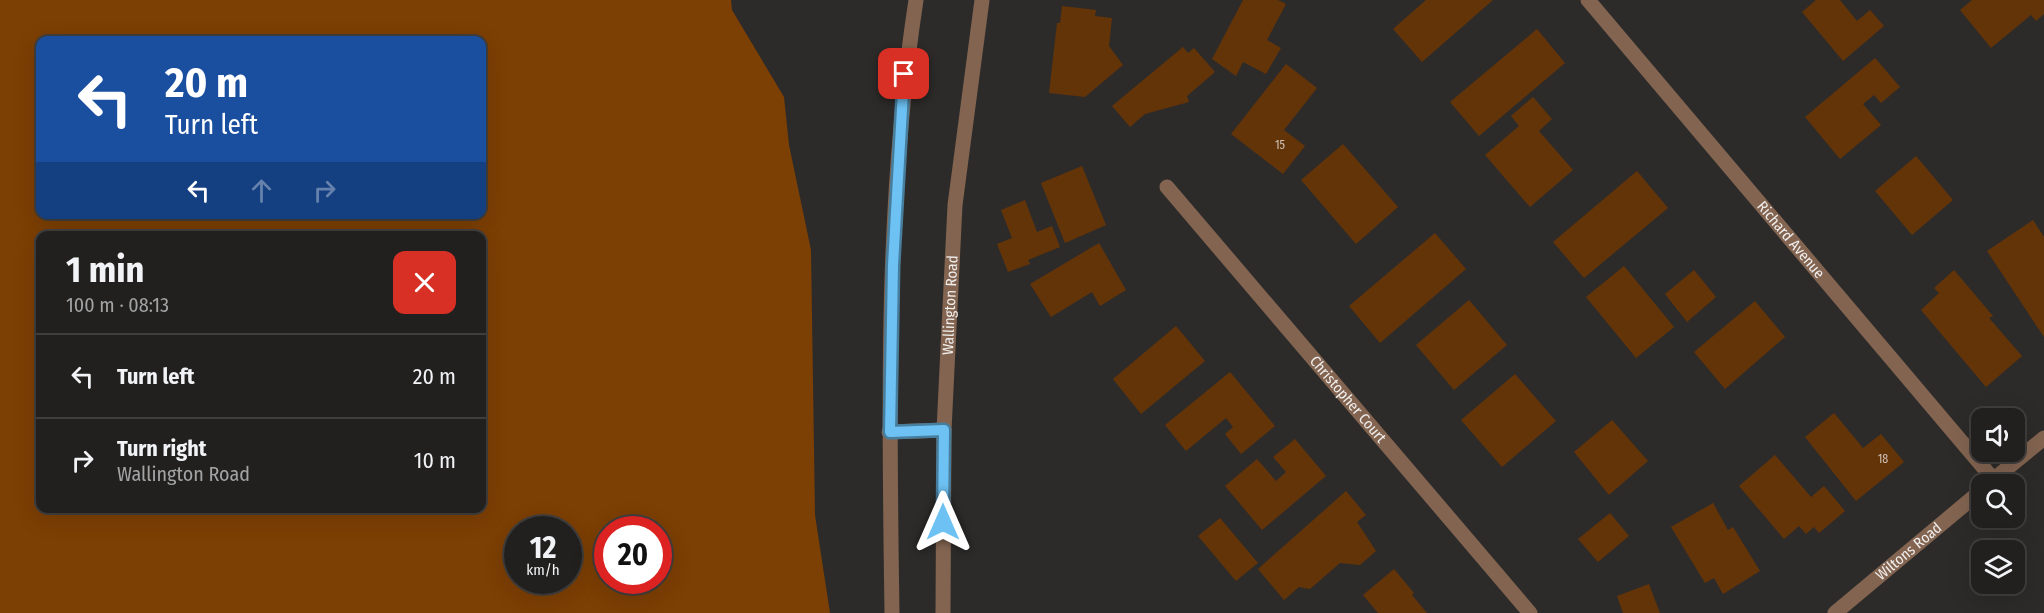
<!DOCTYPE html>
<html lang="en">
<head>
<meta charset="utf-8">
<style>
  :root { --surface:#22201f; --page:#2e2d2c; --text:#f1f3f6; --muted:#a2a3a4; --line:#3f3e3d }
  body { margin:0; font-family:"Fira Sans Condensed",sans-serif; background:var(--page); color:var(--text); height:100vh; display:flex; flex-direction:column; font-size:22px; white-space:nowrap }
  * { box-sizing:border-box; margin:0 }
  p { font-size:20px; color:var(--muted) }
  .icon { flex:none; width:33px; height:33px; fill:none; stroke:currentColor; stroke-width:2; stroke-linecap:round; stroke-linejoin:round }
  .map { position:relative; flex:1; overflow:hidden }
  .panel { position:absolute; left:36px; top:231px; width:450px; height:282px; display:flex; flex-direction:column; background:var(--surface); border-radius:12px; box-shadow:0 6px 24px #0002,0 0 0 2px var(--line) }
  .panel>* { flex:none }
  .banner { position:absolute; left:36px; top:36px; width:450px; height:183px; border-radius:12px; box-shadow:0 6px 24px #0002,0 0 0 2px var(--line); background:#1a4fa0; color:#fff; overflow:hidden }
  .controls { position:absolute; left:1971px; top:408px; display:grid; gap:12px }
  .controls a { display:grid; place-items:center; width:54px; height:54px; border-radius:12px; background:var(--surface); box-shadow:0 6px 24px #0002,0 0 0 2px var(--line); font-size:30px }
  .speed { position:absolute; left:504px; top:516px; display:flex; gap:12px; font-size:30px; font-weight:700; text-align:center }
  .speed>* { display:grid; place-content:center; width:78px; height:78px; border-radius:50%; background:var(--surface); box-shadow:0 6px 24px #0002,0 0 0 2px var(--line); line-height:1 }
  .speed small { font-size:15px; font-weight:400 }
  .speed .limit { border:9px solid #d22; background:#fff; color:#111 }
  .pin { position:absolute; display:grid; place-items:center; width:51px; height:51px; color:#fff; margin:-26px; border-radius:12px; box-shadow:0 3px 9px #0006 }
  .me { position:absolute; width:66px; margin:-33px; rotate:0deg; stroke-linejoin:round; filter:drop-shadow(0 0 4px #0008) }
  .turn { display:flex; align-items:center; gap:21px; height:126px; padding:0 30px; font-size:27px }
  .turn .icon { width:78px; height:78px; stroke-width:2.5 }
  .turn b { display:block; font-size:42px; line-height:51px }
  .lanes { display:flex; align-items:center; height:57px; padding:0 30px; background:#0003; justify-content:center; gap:30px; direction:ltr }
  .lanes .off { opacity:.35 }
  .round { display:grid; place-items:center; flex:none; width:63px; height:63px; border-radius:12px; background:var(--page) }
  .overview { display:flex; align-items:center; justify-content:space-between; height:102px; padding:0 30px }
  h1 { font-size:36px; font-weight:700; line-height:45px }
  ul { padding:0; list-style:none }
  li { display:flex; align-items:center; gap:18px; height:84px; padding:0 30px; border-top:2px solid var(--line) }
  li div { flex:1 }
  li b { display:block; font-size:22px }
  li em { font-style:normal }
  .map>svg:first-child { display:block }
  .green { fill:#7c3f04; fill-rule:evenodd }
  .building { fill:#643409 }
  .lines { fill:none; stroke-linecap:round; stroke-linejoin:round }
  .minor { stroke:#826450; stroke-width:15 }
  .route-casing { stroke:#477e9e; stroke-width:15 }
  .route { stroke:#6dc2f3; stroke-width:10 }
  .labels { text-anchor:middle; stroke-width:6; stroke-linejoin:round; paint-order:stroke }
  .number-label { font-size:12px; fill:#cdc0b4 }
  .street-label { font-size:15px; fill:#f0eeed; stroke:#23211f }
</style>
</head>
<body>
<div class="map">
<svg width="2044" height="613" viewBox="0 0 2044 613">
  <rect width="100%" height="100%" fill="#2d2b29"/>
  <path class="green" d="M0 0H731L732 10 784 97 789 145 811 250 815 515 830 613H0ZM40 40H482V214H40ZM40 236H482V508H40ZM518 530H568V580H518ZM608 530H658V580H608Z"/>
  <path class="building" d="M1243 0H1278L1286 4 1267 40 1281 48 1266 74 1243 62 1236 76 1212 59Z
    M1426 0H1493L1422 62 1393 29Z
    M1816 0H1840L1857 21 1870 10 1884 26 1843 61 1802 12Z
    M1972 0H2044V14L2036 21 2031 15 1991 48 1960 10Z
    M1062 6 1096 10 1095 16 1112 18 1109 46 1123 65 1085 97 1049 93 1057 23H1060Z
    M1537 29 1565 63 1479 136 1450 102Z
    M1183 47 1188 53 1194 48 1215 72 1187 96 1189 102 1145 114 1130 127 1112 106Z
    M1875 58 1900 87 1881 103 1874 95 1863 104 1881 125 1840 159 1805 117Z
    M1286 64 1317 88 1284 130 1305 146 1283 174 1231 134Z
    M1533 97 1552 119 1539 131 1573 170 1530 207 1485 155 1519 126 1511 116Z
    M1343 144 1398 207 1356 244 1301 180Z
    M1916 156 1953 200 1912 235 1875 191Z
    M1082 166 1106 225 1065 243 1041 183Z
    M1637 171 1668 208 1584 278 1553 242Z
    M1025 200 1037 232 1052 226 1060 247 1028 260 1030 264 1008 272 997 244 1012 238 1001 210Z
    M2033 220 2044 237V337L1987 251Z
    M1435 233 1466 269 1380 343 1349 306Z
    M1099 243 1126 290 1100 306 1092 292 1051 317 1030 284Z
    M1624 266 1674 327 1636 358 1586 297Z
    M1694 270 1716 297 1687 322 1665 294Z
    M1954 270 1993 316 1989 318 2022 356 1986 387 1921 310 1939 293 1934 288Z
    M1469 300 1507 345 1454 390 1416 345Z
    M1755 301 1785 337 1725 389 1694 352Z
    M1176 326 1205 361 1141 414 1113 379Z
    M1230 372 1275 426 1241 454 1225 434 1233 427 1226 418 1186 451 1165 425Z
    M1515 374 1556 421 1502 467 1461 420Z
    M1834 413 1863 448 1881 434 1904 462 1856 501 1805 437Z
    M1612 420 1648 461 1609 495 1574 452Z
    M1295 439 1326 476 1262 530 1225 486 1257 459 1276 481 1286 472 1273 457Z
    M1775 455 1811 497 1824 486 1845 511 1819 533 1814 527 1806 534 1799 526 1784 539 1739 486Z
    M1346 491 1366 515 1357 522 1376 551 1360 565 1340 563 1310 589 1299 587 1284 600 1258 569Z
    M1713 503 1728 530 1733 527 1760 571 1723 594 1714 578 1705 583 1671 527Z
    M1610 513 1629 536 1598 562 1578 539Z
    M1220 518 1258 563 1236 581 1198 536Z
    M1394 569 1414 593 1412 595 1427 613H1378L1363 595Z
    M1649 584 1660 613H1623L1617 596Z"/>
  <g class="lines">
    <g class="minor">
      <path id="s1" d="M1588 0 1994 480"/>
      <path id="s2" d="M1167 187 1530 613"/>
      <path d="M889 432 944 430"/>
      <path d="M1988 484 2044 438"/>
      <path d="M892 613C889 409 885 202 916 0"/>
      <path id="s3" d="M943 613 944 430 955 205 982 0"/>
      <path id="s4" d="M1835 613 1982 490"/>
    </g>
  </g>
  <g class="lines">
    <g class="route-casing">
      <path id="route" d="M904 74 893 265 890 432 944 430 943 522"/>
    </g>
    <use href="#route" class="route"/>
  </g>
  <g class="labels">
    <g class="number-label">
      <text x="1280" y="149">15</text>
      <text x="1883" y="463">18</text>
    </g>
    <g class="street-label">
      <text dy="5" stroke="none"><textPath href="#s1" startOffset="314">Richard Avenue</textPath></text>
      <text dy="5" stroke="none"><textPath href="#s3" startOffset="308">Wallington Road</textPath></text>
      <text dy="5" stroke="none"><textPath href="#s2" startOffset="279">Christopher Court</textPath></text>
      <text dy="5" stroke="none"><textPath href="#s4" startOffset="96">Wiltons Road</textPath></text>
    </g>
  </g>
</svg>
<div class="controls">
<a><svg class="icon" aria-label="sound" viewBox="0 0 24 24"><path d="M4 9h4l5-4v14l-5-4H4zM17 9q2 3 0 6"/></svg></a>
<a><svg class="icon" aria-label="search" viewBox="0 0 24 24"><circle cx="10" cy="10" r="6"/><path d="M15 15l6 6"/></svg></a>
<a><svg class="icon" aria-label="layers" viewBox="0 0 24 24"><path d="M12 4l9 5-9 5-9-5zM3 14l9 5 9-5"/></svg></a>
</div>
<div class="speed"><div>12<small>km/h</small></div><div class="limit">20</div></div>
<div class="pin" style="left:904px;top:74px;background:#d93025"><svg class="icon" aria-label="arrive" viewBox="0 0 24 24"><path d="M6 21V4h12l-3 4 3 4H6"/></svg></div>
<svg class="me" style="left:943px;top:522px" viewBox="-20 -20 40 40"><path d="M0-17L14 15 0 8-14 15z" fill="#6dc2f3" stroke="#fff" stroke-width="4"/></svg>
<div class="banner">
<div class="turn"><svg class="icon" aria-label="left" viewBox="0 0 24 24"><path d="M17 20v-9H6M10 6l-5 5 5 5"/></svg><div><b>20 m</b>Turn left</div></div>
<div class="lanes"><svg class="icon" aria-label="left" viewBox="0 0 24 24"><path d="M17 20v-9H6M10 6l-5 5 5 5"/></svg><svg class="icon off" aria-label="ahead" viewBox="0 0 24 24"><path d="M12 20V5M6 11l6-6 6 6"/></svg><svg class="icon off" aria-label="right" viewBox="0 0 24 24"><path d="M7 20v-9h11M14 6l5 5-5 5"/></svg></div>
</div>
<section class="panel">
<div class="overview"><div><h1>1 min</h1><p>100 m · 08:13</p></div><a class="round" style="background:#d93025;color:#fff"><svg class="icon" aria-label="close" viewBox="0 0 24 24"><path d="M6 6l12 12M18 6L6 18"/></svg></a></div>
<ul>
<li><svg class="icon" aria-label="left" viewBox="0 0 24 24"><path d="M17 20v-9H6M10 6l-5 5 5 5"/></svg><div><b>Turn left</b></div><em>20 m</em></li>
<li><svg class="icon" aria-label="right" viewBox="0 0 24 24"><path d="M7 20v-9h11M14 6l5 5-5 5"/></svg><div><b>Turn right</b><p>Wallington Road</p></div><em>10 m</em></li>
</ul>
</section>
</div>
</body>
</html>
